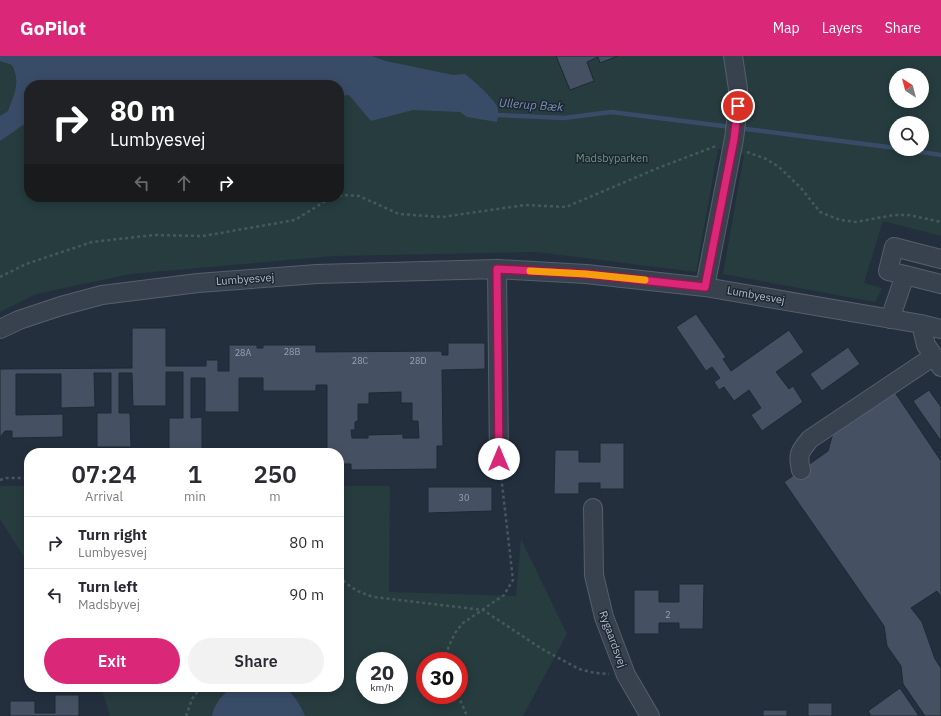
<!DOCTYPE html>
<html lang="en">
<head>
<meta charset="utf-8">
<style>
  :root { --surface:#fff; --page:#f2f2f3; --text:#2b2b33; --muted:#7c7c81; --line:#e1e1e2; --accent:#db2777 }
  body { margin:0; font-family:"IBM Plex Sans",sans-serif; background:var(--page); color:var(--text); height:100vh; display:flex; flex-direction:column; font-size:15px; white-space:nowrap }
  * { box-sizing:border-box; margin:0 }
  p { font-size:13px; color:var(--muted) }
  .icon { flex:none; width:22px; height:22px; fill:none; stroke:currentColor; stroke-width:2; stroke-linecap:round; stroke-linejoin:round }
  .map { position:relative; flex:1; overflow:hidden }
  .side { position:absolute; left:24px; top:392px; width:320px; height:244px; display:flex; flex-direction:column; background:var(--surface); border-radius:16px; box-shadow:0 2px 10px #0003 }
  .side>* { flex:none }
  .top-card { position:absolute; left:24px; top:24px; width:320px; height:122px; border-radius:16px; box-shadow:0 2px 10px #0003; background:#202124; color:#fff; overflow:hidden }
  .needle { width:26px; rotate:324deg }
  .controls { position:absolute; left:889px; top:12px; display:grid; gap:8px }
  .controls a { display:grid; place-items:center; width:40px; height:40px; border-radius:50%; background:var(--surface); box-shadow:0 2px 10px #0003; font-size:20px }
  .speed { position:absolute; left:356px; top:596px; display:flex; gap:8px; font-size:20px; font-weight:700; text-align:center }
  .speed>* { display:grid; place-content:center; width:52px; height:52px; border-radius:50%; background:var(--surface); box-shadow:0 2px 10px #0003; line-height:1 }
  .speed small { font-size:10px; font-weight:400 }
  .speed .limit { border:6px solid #d22; background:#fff; color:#111 }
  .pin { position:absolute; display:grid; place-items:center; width:34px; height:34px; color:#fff; margin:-17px; border:2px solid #fff; border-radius:50%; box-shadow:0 1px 4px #0007 }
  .me { position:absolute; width:44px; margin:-22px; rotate:0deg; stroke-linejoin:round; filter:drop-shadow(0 0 3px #0008) }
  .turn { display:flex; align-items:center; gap:14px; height:84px; padding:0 20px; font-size:18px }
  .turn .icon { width:52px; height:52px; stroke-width:2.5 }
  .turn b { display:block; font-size:28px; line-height:34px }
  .lanes { display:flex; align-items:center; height:38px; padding:0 20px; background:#0003; justify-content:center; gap:20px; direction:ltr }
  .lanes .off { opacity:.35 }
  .eta { display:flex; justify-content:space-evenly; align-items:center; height:68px; text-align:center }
  .eta b { font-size:24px; font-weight:600; line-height:28px }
  .cta { display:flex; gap:8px; margin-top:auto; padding:8px 20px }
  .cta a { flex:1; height:46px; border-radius:24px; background:var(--accent); color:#fff; font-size:16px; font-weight:600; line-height:46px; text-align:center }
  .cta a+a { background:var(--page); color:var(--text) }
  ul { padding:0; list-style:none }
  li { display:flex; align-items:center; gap:12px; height:52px; padding:0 20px; border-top:1px solid var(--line) }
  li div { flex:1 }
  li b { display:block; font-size:15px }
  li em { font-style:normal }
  header { display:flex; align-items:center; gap:24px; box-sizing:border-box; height:56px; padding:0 20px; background:var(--accent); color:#fff }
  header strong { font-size:19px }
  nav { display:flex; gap:22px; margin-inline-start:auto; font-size:14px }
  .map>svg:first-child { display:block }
  .green { fill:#263c3f; fill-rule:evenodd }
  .water { fill:#394c67 }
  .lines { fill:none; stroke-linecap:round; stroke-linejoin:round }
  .stream { stroke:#394c67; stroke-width:4.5 }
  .building { fill:#455162; stroke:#1f2835; fill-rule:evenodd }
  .minor-casing { stroke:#565f6c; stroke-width:20 }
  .path { stroke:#44595c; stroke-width:2.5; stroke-dasharray:3 3; stroke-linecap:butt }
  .minor { stroke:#38414e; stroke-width:18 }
  .route-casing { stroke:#8e194d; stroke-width:10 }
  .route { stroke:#db2777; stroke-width:7 }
  .slow { stroke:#f59e0b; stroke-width:7 }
  .labels { text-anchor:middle; stroke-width:3; stroke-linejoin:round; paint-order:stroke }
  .number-label { font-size:9px; fill:#98a1af }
  .park-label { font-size:11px; fill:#6b9a76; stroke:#1d2633 }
  .street-label { font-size:11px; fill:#b4bcc9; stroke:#1d2633 }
  .water-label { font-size:12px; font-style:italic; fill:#7c92b1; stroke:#1d2633 }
</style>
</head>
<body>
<header>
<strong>GoPilot</strong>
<nav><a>Map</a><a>Layers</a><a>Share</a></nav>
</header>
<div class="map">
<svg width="941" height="660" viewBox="0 0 941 660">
  <rect width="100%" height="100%" fill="#242f3e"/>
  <path class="green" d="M0 0H941V180L883 165 864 227 882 232 875 246 723 218 744 99 718 93 696 216 537 196 334 200 130 218 36 238 0 256ZM896 19H922V45H896ZM29 29H339V141H29ZM896 67H922V93H896Z
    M0 430H29V509L0 463Z
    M339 430H390L389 536 516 540 521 483 567 578 523 660H110L101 631H339ZM365 605H399V639H365ZM425 605H459V639H425Z"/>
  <path class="water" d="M0 0H372L386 5 453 19 465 18C474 25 492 41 497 50 499 54 498 61 497 66L467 61 460 56 413 54 371 65 349 39 339 40V29H29V65L0 85V60L8 55C14 38 21 27 12 9L0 5Z
    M233 631H283C294 638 300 648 305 660H212C214 648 223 637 233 631Z"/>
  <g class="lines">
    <path class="stream" d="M494 57 498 59 564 62 611 56 731 71
      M738 72 896 92
      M902 93 941 99"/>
  </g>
  <path class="building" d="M556 0H618L600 7 598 1 587 6 594 25 570 34Z
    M696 258 726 301 723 303 731 315 789 274 804 296 776 316 789 333 793 330 803 346 762 375 751 359 761 352 749 334 734 345 724 331 719 334 714 326 720 322 712 311 706 315 676 271Z
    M132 272H166V310H206V304H218V315H229V289H257V292H263V289H316V296L442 295V299H448V287H485V313L442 314 443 390H437V413L351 414V408H339V397H327V329H316V335H263V322H239V356H205V322H191V362L202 361V395H169V362H183V316H166V350H133L132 317H119V357H130L131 391H97V357H111V317H94L95 351 61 352V318H16V359L63 358V381L12 382V375H5L0 381V313L132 312ZM401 336V347H412V365H418L419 382H403V378L368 379V382H352L351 374H355V366L358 365V348H369V337Z
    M848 291 860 308 822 335 810 318Z
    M929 334 941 351V385L913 345Z
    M894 335 941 405V541L937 535 911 552 922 566 935 603 941 612V660H925L903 628 901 610 887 590 884 570 784 426 828 395 833 377Z
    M600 387H624V433H600V427H579V438H554L555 394H579V406H600Z
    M428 431H492V455L428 457Z
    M679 528H704L703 573H679V567H659V578H634V534H659V546H679Z
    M900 632 919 660H871L868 655Z
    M55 639H79V660H10V645H35V657H55Z
    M808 647H832V660H808Z
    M763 654H787V660H763Z"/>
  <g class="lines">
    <g class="minor-casing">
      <path id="minor" d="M497 213 499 403
        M905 219 888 215 894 191 941 203
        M705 231 734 83 738 50V33L733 0
        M890 263 905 219 941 228
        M921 268 926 289 941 311
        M0 273 19 264 61 250 102 239 198 227 317 218 497 213 586 218 705 231 921 268 941 273
        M801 414C797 398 800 395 810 383L934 300
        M593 452 594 519 604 561 626 619 650 660"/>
    </g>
    <path class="path" d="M747 96 766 103 779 111 801 132 820 156 840 164 856 166 894 159H909L941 166
      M339 140 343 139 359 140 399 158 442 161 525 149 566 151 658 112 716 90
      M0 221 26 208 92 186 154 179 203 180 295 164 327 144 337 141
      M0 424 6 422H29
      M339 520C350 532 358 536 374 541L483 554 542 593 579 613 595 617 609 618
      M445 605V600L449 590 455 577 463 567 504 539 513 524 501 419
      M458 639 467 660
      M186 660 192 643 201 631"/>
    <use href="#minor" class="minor"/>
  </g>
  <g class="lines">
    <g class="route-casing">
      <path id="route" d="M499 403 497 213 586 218 705 231 734 83 738 50"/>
    </g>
    <use href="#route" class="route"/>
    <path class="slow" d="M530 215 586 218 645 224"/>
  </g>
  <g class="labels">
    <g class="number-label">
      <text x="292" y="299">28B</text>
      <text x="243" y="300">28A</text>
      <text x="360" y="308">28C</text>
      <text x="418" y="308">28D</text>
      <text x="464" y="445">30</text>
      <text x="668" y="562">2</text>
    </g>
    <g class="park-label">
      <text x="612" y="106">Madsbyparken</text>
    </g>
    <g class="street-label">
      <text transform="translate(245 223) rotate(-4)" y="4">Lumbyesvej</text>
      <text transform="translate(756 239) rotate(10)" y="4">Lumbyesvej</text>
      <text transform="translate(613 583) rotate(70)" y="4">Rygaardsvej</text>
    </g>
    <g class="water-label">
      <text transform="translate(531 49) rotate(4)" y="4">Ullerup Bæk</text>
    </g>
  </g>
</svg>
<div class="controls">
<a><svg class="needle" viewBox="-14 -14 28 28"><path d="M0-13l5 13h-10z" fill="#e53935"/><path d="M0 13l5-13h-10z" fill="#7c7c81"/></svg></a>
<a><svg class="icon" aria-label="search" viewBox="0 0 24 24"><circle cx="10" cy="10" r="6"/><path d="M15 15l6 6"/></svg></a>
</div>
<div class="speed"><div>20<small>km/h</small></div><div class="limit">30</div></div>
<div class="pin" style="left:738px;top:50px;background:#d93025"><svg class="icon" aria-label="arrive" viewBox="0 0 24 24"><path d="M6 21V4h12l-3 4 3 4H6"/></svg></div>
<svg class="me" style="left:499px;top:403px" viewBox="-20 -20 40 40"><circle r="19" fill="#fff"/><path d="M0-13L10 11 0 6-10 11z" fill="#db2777"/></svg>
<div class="top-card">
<div class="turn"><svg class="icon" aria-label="right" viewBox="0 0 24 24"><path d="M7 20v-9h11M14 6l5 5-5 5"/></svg><div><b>80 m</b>Lumbyesvej</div></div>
<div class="lanes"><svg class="icon off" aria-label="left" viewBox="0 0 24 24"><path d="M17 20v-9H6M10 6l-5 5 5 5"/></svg><svg class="icon off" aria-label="ahead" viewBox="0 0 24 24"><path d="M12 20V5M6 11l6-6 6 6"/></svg><svg class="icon" aria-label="right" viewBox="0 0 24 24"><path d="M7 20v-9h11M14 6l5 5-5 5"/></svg></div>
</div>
<section class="side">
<div class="eta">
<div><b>07:24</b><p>Arrival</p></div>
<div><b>1</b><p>min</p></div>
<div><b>250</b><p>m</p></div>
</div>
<ul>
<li><svg class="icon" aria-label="right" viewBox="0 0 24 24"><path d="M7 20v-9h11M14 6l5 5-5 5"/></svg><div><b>Turn right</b><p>Lumbyesvej</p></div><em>80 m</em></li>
<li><svg class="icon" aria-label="left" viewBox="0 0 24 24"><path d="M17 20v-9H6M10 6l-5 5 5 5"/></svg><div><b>Turn left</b><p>Madsbyvej</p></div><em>90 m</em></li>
</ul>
<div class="cta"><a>Exit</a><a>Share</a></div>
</section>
</div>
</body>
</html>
